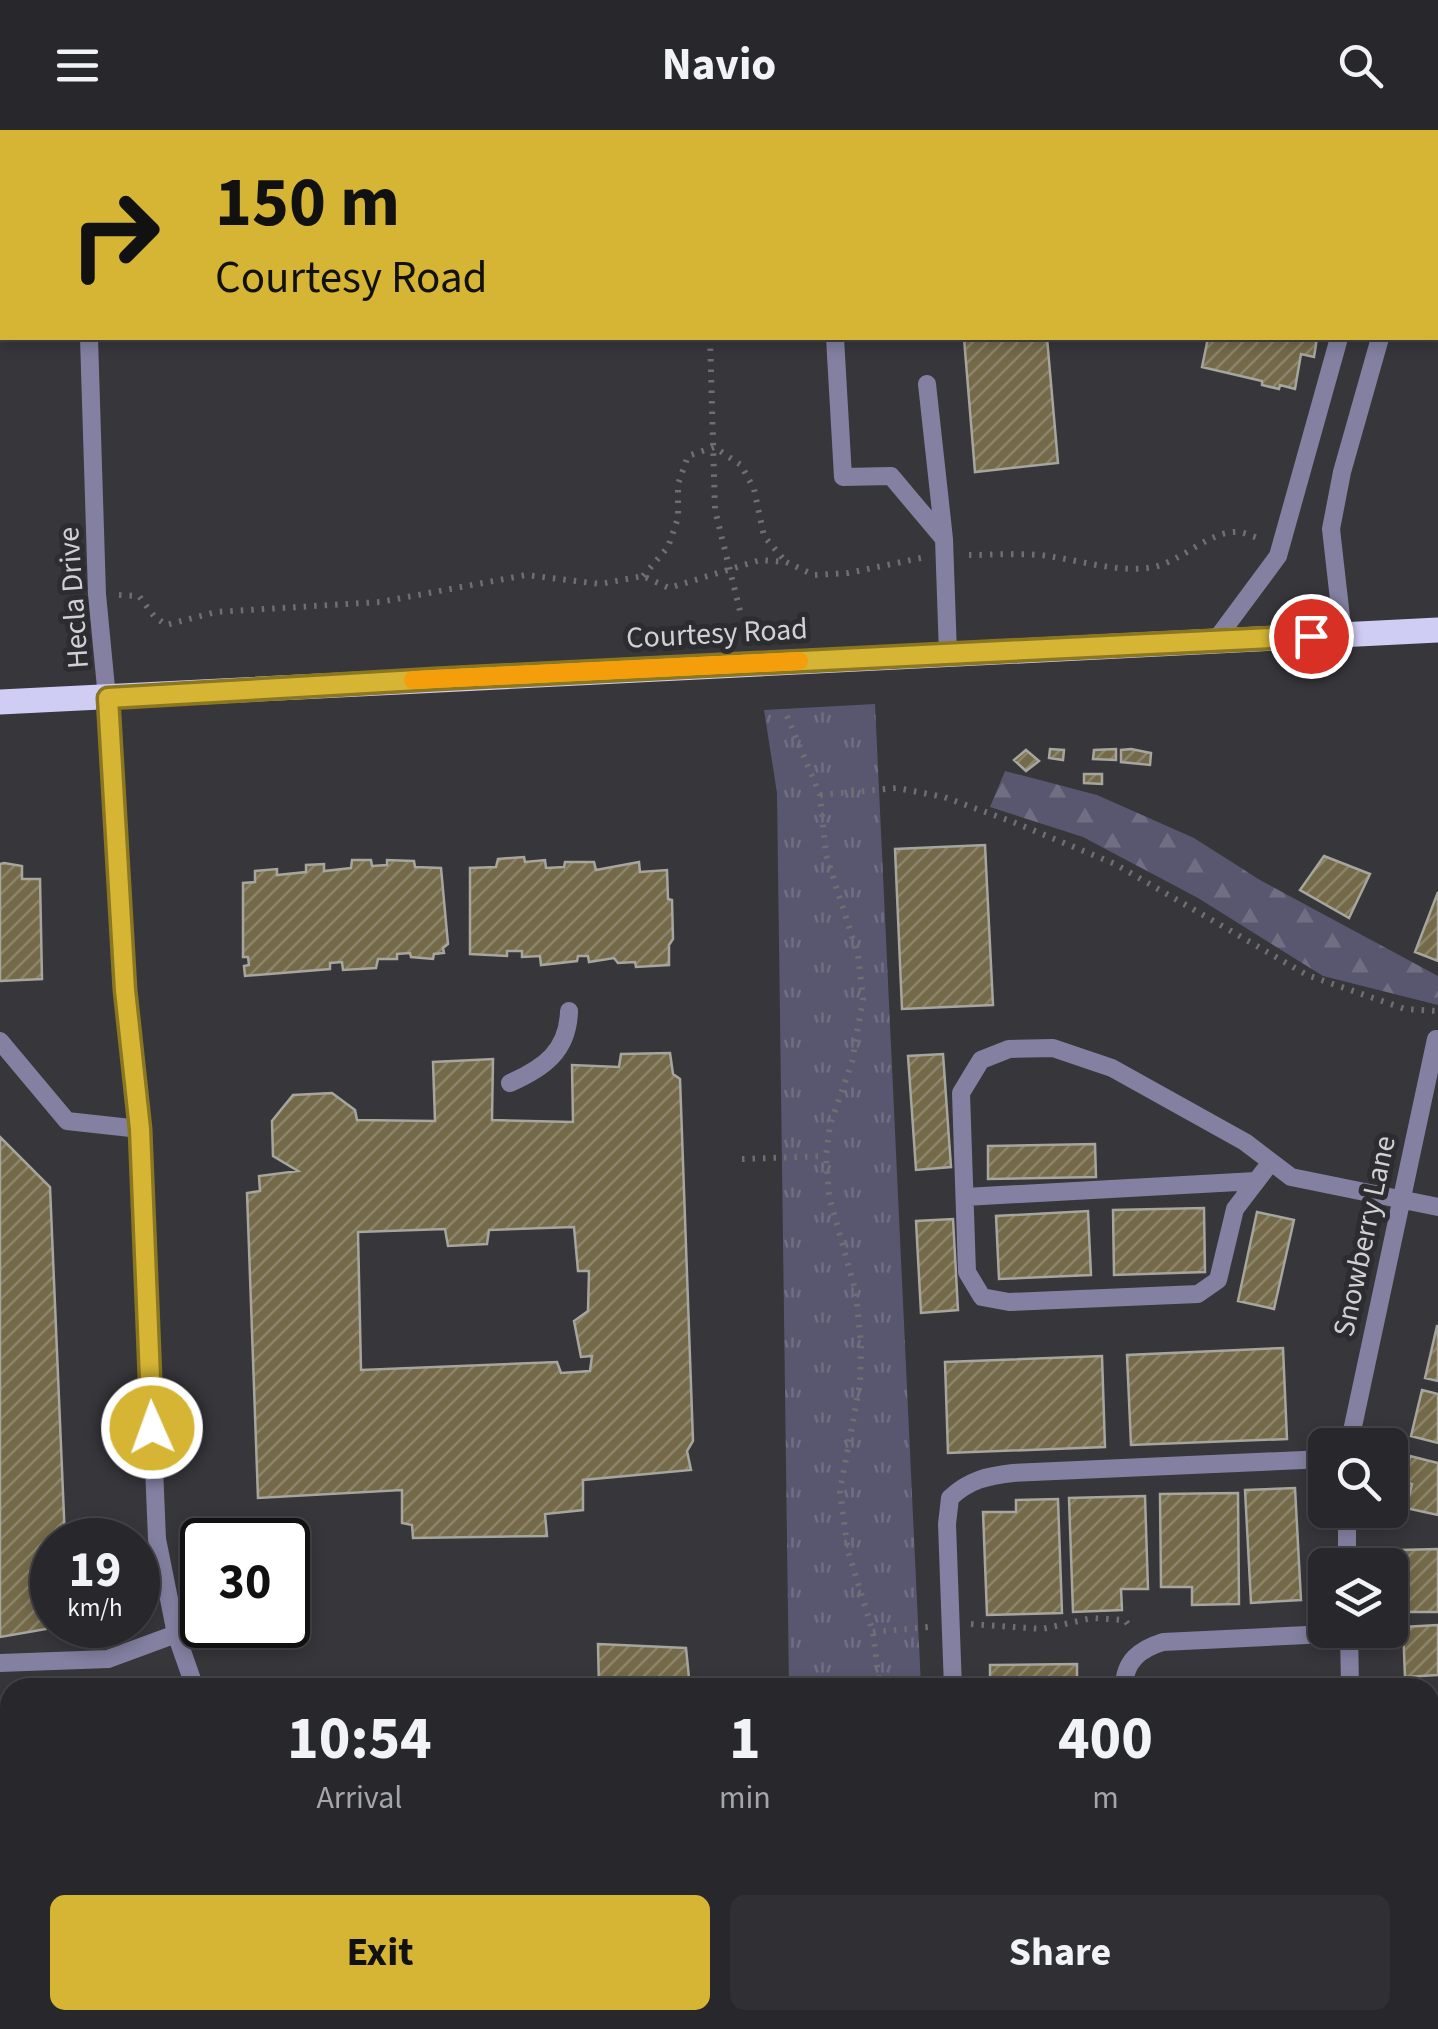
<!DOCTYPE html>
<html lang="en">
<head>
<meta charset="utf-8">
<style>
  :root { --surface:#28282c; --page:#303034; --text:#f1f3f6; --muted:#a5a6a9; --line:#444448; --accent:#d6b534 }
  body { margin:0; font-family:"Source Sans 3",sans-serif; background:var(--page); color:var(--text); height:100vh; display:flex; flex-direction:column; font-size:38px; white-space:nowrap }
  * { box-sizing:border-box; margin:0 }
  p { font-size:32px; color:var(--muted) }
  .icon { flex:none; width:55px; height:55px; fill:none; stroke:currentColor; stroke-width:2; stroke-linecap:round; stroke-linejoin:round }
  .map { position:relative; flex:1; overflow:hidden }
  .side { position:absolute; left:0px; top:1548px; width:1440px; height:352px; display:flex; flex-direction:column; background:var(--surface); border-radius:30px 30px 0 0; box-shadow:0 5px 15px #0003,0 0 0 2px var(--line) }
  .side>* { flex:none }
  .hud { position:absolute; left:0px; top:0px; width:1440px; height:210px; box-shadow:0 5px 15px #0003,0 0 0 2px var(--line); background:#d6b534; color:#111; overflow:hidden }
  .fabs { position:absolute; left:1308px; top:1298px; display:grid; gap:20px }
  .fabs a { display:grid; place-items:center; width:100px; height:100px; border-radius:15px; background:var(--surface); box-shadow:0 5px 15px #0003,0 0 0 2px var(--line); font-size:50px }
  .speed { position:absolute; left:30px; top:1388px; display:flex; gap:20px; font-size:50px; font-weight:700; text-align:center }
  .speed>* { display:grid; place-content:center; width:130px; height:130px; border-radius:50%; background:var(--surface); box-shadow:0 5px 15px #0003,0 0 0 2px var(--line); line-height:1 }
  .speed small { font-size:25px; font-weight:400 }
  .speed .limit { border:5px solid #111; border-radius:15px; background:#fff; color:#111 }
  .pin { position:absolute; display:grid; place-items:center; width:85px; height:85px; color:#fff; margin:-42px; border:5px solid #fff; border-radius:50%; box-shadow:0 2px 10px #0007 }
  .me { position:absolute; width:110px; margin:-55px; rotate:358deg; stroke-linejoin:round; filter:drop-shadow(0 0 8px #0008) }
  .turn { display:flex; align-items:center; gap:35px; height:210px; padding:0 50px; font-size:45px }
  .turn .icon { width:130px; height:130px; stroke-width:2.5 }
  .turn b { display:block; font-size:70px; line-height:85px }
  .eta { display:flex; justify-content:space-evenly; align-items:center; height:170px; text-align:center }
  .eta b { font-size:60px; font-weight:700; line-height:70px }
  .button { display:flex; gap:20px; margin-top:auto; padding:20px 50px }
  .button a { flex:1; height:115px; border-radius:15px; background:var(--accent); color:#111; font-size:40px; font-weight:700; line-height:115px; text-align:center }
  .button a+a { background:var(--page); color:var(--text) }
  header { display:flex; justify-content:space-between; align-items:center; height:130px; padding:0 50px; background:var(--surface); font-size:45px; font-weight:700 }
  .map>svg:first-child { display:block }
  .forest { fill:url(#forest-firs) }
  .park { fill:url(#park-tufts) }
  .building { fill:url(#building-hatch); stroke:#a6a59e; stroke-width:2.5; fill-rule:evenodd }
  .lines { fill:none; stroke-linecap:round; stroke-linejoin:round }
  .path { stroke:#6e6e73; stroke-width:6; stroke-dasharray:2.5 8; stroke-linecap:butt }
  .minor { stroke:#8380a1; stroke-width:18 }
  .major { stroke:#d0cdf5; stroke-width:25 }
  .route-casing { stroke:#8b7622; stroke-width:25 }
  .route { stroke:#d6b534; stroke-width:18 }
  .slow { stroke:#f59e0b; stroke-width:18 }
  .labels { text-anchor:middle; stroke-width:10; stroke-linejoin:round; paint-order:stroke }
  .street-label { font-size:30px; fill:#d1d1d4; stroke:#2c2c31 }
</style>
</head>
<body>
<header><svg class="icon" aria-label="menu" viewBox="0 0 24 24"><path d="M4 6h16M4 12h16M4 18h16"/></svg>Navio<svg class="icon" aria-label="search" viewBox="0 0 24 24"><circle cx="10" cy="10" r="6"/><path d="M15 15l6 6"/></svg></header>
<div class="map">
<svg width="1438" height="1899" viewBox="0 0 1438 1899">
  <defs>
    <pattern id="forest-firs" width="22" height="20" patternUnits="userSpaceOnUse" patternTransform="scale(2.5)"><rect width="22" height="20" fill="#59576f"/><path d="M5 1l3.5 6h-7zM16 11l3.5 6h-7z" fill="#706e83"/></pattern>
    <pattern id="park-tufts" width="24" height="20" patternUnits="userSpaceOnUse" patternTransform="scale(2.5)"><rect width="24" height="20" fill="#59576f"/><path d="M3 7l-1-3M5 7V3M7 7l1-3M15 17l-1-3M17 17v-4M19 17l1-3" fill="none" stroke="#706e83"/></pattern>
    <pattern id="building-hatch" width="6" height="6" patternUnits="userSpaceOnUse" patternTransform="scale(2.5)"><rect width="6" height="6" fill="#746a49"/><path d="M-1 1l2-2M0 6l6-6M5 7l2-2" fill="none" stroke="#8d856b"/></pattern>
  </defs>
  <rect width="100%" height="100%" fill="#36363b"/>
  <path class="forest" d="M1005 641 1097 665 1194 708 1260 750 1438 846V875L1323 846 1198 768 1083 707 990 677Z"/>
  <path class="park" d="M875 574 921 1557H789L777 663 764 580Z
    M794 1890H936L937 1899H797Z"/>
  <path class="building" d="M0 0 36 2H2L0 39Z
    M156 0H260L156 2Z
    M326 0H382V2H326Z
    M462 0H528V2H462Z
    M566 0H622V2H566Z
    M920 0H965V2H920Z
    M0 58H2L0 174Z
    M964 208H1047L1058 333 975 342Z
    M1208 208H1317L1314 227 1301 224 1295 259 1280 255 1279 259 1262 255V251L1202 237Z
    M1050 619 1064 620 1063 630 1049 628Z
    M1116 619V630L1093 629 1094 620Z
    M1131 619 1151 623 1150 635 1121 632V620Z
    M1026 620 1039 631 1026 641 1014 630Z
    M1084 644H1102V654L1084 653Z
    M985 715 993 875 902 879 895 719Z
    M1324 726 1370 744 1349 788 1300 760Z
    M524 727 525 732 545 730 546 738 564 737 565 732H594L596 740 639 732 640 742 667 740 668 769 672 770 673 809 669 815V835L636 837 635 832 618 833 614 828 589 832 588 826H578L577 831 541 835 540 826 522 827V821H507V826L470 824V738L496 737 498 729Z
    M352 730H371L372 736 387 735V730L414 731 415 737 441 738 448 814 443 818 444 823 434 824 433 829 411 827 410 823 397 824V829H378L376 838 343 840 342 832 330 833V839L245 846 244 836 249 835 248 827H243V753L255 752V741L277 739V745L306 742V735L324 734V741L351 738Z
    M4 733 22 736V749H40L42 849 0 851V734Z
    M1438 762V831L1415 822Z
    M670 923 673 944 680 949 693 1311 687 1321 691 1340 583 1350V1380L545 1384 547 1406 413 1408 412 1395 402 1393V1360L258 1368 247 1063 260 1061 259 1046 298 1041 273 1026 272 991 293 965 332 963 355 980 357 990 435 991 433 932 493 929 492 990 573 992 572 935 619 937 621 924ZM574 1097 578 1141H589L588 1181 574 1191 581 1227 592 1226 590 1241 561 1243 557 1232 361 1240 358 1102 445 1099 448 1116 487 1114 489 1100Z
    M943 924 951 1037 916 1040 908 926Z
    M0 1007 50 1057 65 1410H52V1495H69L0 1507Z
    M1095 1014 1096 1047 988 1049V1016Z
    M1204 1078 1205 1142 1114 1145 1113 1080Z
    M1088 1081 1091 1145 999 1149 996 1086Z
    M1257 1082 1294 1090 1274 1179 1238 1171Z
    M953 1089 958 1180 921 1183 916 1091Z
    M1437 1196H1438V1251L1425 1248Z
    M1283 1218 1287 1309 1131 1315 1127 1225Z
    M1102 1226 1105 1317 948 1323 945 1232Z
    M1422 1260 1438 1264V1313L1411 1306Z
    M1410 1326 1438 1333V1385L1406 1378 1412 1354 1405 1352Z
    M1295 1358 1301 1470 1251 1473 1245 1360Z
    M1238 1363 1239 1474 1192 1475V1457H1161L1160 1364Z
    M1145 1366 1148 1459H1121L1122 1480 1073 1482 1069 1368Z
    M1058 1369 1062 1483 987 1485 983 1382H1016V1370Z
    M1438 1419V1482H1401L1400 1420Z
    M1438 1495V1545L1405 1547 1403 1497Z
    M598 1514 686 1518 690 1558H599Z
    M1077 1534V1558H990V1535Z
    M1430 1644H1438V1682L1430 1683Z
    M0 1658 10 1744V1837L0 1838Z
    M1438 1682V1711H1432L1430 1683Z
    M1432 1711H1438V1733L1430 1734Z
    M1438 1733V1762H1432L1430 1734Z
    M1430 1762H1438V1797H1435V1778H1430Z
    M25 1890H106L107 1899H29Z
    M951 1890H987V1899H951Z
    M1111 1890H1148V1899H1112Z
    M1158 1890H1196V1899H1159Z
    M1207 1890H1244V1899H1207Z
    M1255 1890H1292V1899H1255Z
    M178 1891 179 1899H143V1893Z
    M1006 1896H1043V1899H1006Z"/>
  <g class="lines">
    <path class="path" d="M704 0V2
      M710 208 715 380 741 485
      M969 425C996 425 1027 422 1054 427 1087 432 1120 443 1154 437 1182 431 1210 400 1239 402 1246 403 1254 407 1261 409
      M643 446 668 417 678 388V354L688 326 714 317 741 335 754 359 764 406 785 431
      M119 465 139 466 154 486 166 495 216 482 380 472 526 445 600 454 643 446 669 458 760 430 786 432 814 445 848 443 921 428
      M787 586 820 665 826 725 858 825 863 869 852 932 830 995 826 1026 829 1066 856 1163 861 1215 860 1254 840 1361 848 1421 873 1502 880 1558
      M820 665 897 658 944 667 1013 692 1115 734 1307 845 1405 879 1438 881
      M742 1029 826 1026
      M971 1494 1042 1499 1092 1488 1125 1490 1132 1500
      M873 1502 929 1497
      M918 1890 920 1899"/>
    <path class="minor" d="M85 0V2
      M404 0V2
      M823 0V2
      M1201 0V2
      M1300 0 1315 2
      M1378 0V2
      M0 199H2
      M89 208 97 464 107 568 125 860 140 999 157 1409 176 1504 195 1558
      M835 208 843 347 891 346 944 409
      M927 254 944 409 948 524
      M1343 505 1331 399 1342 342 1380 208
      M1215 511 1278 426 1339 208
      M0 911 67 991 140 999
      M510 953C544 938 568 921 569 881
      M1271 1032 1235 1079 1218 1150 1198 1164 1009 1172 982 1167 967 1142 961 963 981 930 1009 919 1053 918 1112 938 1245 1012 1291 1047 1438 1077
      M965 1067 1256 1051
      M1349 1315 1436 909
      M1347 1380V1435
      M1349 1500 1350 1558
      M0 1533 108 1529 176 1504
      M953 1558 947 1394 950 1368C969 1350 987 1346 1013 1343L1325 1329
      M1124 1558C1124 1531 1140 1519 1163 1512L1349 1503
      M1430 1591H1438
      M1430 1823H1438
      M460 1890 475 1899
      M1072 1899V1890
      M1351 1899 1353 1890"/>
    <path class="major" d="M0 572 1438 500"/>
  </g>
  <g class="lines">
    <g class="route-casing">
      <path id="route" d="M152 1298 140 999 125 860 108 568 435 549 1311 506"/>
    </g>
    <use href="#route" class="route"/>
    <path class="slow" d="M413 550 799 531"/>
  </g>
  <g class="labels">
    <g class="street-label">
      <text transform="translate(73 468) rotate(-94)" y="10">Hecla Drive</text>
      <text transform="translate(717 503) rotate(-3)" y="10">Courtesy Road</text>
      <text transform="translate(1364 1106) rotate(-78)" y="10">Snowberry Lane</text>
    </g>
  </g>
</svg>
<div class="fabs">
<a><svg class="icon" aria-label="search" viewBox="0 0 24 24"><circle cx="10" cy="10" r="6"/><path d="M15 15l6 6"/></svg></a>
<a><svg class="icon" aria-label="layers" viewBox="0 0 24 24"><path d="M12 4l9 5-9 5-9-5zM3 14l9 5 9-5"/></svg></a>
</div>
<div class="speed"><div>19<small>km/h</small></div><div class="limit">30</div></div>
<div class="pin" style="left:1311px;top:506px;background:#d93025"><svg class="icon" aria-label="arrive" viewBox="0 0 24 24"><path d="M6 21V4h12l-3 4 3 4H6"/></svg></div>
<svg class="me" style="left:152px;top:1298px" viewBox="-20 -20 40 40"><circle r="17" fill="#d6b534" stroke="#fff" stroke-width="3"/><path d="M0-11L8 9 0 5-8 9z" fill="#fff"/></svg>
<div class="hud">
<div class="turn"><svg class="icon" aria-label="right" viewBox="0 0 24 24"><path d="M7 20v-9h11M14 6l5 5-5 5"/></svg><div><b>150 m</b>Courtesy Road</div></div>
</div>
<section class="side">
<div class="eta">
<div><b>10:54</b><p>Arrival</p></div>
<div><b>1</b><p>min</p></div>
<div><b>400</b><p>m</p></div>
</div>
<div class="button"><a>Exit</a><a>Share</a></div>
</section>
</div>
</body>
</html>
